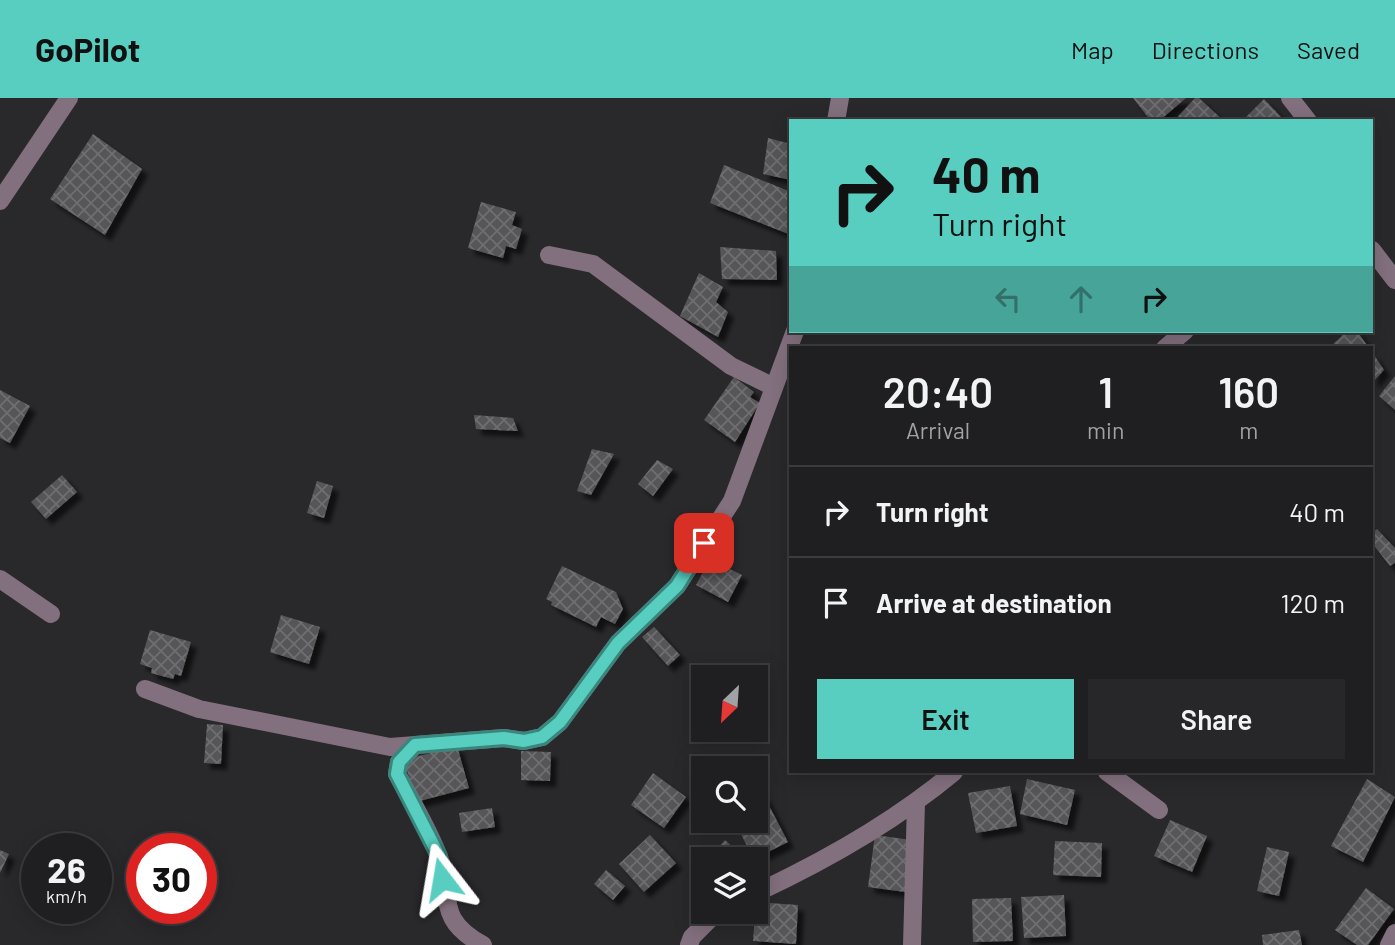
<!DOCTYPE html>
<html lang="en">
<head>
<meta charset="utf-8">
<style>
  :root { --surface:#1f1e20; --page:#272729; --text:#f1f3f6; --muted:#a1a2a5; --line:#3c3c3e; --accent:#58cec0 }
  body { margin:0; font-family:Barlow,sans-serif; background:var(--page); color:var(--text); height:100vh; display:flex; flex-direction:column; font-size:26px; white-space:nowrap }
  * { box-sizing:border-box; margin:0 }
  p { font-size:23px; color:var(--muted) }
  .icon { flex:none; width:38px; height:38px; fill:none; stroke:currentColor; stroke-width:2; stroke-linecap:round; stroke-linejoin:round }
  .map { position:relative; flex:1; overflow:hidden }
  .sheet { position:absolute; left:789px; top:248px; width:584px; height:427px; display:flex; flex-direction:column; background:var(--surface); border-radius:0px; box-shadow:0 4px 18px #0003,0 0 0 2px var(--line) }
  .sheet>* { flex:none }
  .guide { position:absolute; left:789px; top:21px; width:584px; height:214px; border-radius:0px; box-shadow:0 4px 18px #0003,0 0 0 2px var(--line); background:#58cec0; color:#111; overflow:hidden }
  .needle { width:46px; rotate:205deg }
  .controls { position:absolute; left:691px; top:567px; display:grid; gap:14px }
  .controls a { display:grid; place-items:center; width:77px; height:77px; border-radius:0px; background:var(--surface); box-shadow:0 4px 18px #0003,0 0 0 2px var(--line); font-size:35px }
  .speed { position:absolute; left:21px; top:735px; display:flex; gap:14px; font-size:35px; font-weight:700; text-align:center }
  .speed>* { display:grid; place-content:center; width:91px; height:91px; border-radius:50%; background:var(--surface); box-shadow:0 4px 18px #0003,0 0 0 2px var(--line); line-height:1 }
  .speed small { font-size:18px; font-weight:400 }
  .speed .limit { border:10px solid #d22; background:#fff; color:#111 }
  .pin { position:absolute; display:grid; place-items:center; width:60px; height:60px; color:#fff; margin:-30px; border-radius:14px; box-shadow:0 4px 10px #0006 }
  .me { position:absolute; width:77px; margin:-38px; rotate:346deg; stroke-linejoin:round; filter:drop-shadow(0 0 5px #0008) }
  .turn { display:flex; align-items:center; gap:24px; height:147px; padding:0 28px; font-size:32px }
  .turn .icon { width:91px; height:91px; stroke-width:2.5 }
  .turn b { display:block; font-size:49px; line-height:60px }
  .lanes { display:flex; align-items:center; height:66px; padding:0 28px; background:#0003; justify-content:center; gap:35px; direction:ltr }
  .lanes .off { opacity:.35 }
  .eta { display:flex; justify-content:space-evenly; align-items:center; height:119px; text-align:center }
  .eta b { font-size:42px; font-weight:600; line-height:49px }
  .primary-button { display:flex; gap:14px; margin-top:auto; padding:14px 28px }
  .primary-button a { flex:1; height:80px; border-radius:0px; background:var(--accent); color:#111; font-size:28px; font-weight:600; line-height:80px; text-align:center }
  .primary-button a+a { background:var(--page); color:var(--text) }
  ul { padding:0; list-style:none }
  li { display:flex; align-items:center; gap:21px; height:91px; padding:0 28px; border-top:2px solid var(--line) }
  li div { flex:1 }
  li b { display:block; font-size:26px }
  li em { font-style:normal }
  header { display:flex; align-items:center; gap:42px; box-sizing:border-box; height:98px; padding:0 35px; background:var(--accent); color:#111 }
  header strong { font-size:33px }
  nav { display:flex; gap:38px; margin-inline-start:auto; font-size:24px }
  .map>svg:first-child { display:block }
  .building { fill:url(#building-cross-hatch); filter:url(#shadow) }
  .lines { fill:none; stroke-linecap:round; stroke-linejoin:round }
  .minor { stroke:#83707e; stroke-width:18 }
  .route-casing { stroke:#39867d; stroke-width:18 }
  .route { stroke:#58cec0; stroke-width:12 }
</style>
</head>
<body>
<header>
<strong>GoPilot</strong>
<nav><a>Map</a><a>Directions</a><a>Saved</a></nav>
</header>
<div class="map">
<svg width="1395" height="847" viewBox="0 0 1395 847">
  <defs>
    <pattern id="building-cross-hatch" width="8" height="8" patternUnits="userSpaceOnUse" patternTransform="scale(1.75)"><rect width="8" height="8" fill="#565659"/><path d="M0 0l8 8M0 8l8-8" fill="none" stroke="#6f6e71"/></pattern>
    <filter id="shadow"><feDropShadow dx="6" dy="6" stdDeviation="2" flood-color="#0009"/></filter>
  </defs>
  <rect width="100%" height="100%" fill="#29282b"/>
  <path class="building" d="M1133 0H1186L1159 23H1151Z
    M1195 0H1199L1224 23H1174Z
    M1264 1 1285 23H1242Z
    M93 36 142 71 105 137 50 101Z
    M768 40 791 46V82L763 76Z
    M724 67 791 94V137L710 105Z
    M481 104 516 114 512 127 522 131 516 151 506 148 503 160 468 150Z
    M720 149 776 153 777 182 722 181Z
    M699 175 723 189 716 204 728 214 718 239 680 218Z
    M1347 233H1357L1369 250H1329Z
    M1372 254 1384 272 1372 285Z
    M1395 278V312L1379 298Z
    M734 279 754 294 750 299 760 305 735 344 704 322Z
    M0 292 30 308 10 345 0 340Z
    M474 317 513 320 518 333 476 331Z
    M592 351 614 356 591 397 577 393Z
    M657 362 673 371 653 398 638 386Z
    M62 377 77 394 46 421 31 404Z
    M317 383 333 388 324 420 307 415Z
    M1377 431 1395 450V465L1390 468 1372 445V435Z
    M710 461 742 477 728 504 696 487Z
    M562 468 616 494 623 511 615 526 601 519 596 529 551 507 552 504 546 501Z
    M281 517 320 529 309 566 270 554Z
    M654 529 680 557 668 568 642 539Z
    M150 532 191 544 181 578 175 576 173 581 151 575 152 570 140 566Z
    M207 626 223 627 221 666 204 665Z
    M457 648 469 690 416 704 404 662Z
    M521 653 551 654 550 683 521 682Z
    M653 675 686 699 664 730 631 707Z
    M1027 681 1075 692 1067 727 1020 716Z
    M1367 681 1395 699 1363 764 1331 748Z
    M1010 688 1017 728 976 735 968 695Z
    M763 696 788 744 754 761 734 723H756V700Z
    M492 710 495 729 462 734 459 715Z
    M1170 722 1207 738 1192 774 1154 758Z
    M650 737 676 765 644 794 619 766Z
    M875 737 911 742 905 794 868 789Z
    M725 742 746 761H708Z
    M1055 743 1102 745 1101 779 1053 777Z
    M1267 749 1289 754 1279 798 1257 793Z
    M0 752 9 756 0 775Z
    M606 772 625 788 613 802 594 786Z
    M1366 790 1394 811 1368 847H1357L1335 832Z
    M1064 797 1066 838 1024 840 1021 799Z
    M1011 800 1013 843 973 844 972 801Z
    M756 804 798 807 796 846 753 843Z
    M1299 832 1302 847H1263L1262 837Z"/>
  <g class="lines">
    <path class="minor" d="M1290 0 1308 23
      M836 23 840 0
      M0 103 69 0
      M1372 152 1395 182
      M549 157 593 166 731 268 774 289
      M1165 250 1185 233
      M0 481 51 516
      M145 591 199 611 390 649 504 640 524 643 542 639 560 624 618 545 677 488 732 403 795 233
      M415 647 399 664 397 676C411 702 426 727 437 754 455 796 432 819 483 847
      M1107 674 1159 712
      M756 795C827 762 894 724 954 674
      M689 847 692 839 717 814
      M912 847 916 705
      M1389 847 1395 835"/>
  </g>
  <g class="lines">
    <g class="route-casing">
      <path id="route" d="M442 781 439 758 397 676 399 664 415 647 504 640 524 643 542 639 560 624 618 545 677 488 704 445"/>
    </g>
    <use href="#route" class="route"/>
  </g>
</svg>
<div class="controls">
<a><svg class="needle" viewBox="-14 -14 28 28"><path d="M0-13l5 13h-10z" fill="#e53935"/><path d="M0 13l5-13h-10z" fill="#a1a2a5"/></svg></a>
<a><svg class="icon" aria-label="search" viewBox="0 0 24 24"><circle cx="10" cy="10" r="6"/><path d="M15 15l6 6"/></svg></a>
<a><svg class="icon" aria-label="layers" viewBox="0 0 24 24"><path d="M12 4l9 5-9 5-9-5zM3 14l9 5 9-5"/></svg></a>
</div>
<div class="speed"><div>26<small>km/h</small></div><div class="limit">30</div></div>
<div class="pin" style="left:704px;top:445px;background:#d93025"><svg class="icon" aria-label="arrive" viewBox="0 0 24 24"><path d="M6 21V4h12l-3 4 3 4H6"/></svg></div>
<svg class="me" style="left:442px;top:781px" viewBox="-20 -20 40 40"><path d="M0-17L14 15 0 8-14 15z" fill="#58cec0" stroke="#fff" stroke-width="4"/></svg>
<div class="guide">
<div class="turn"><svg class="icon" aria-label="right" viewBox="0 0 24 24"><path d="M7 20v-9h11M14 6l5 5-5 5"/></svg><div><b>40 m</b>Turn right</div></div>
<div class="lanes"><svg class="icon off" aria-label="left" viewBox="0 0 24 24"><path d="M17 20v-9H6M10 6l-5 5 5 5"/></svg><svg class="icon off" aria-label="ahead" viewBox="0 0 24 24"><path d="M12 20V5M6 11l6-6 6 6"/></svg><svg class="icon" aria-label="right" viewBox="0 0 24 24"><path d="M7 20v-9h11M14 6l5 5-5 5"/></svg></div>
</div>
<section class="sheet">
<div class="eta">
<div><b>20:40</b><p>Arrival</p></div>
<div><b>1</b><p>min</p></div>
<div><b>160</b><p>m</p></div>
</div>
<ul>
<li><svg class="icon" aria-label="right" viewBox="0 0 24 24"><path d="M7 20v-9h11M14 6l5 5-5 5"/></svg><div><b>Turn right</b></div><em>40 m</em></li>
<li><svg class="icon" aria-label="arrive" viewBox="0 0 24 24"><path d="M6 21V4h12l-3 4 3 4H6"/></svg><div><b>Arrive at destination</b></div><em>120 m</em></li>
</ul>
<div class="primary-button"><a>Exit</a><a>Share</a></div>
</section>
</div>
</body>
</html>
